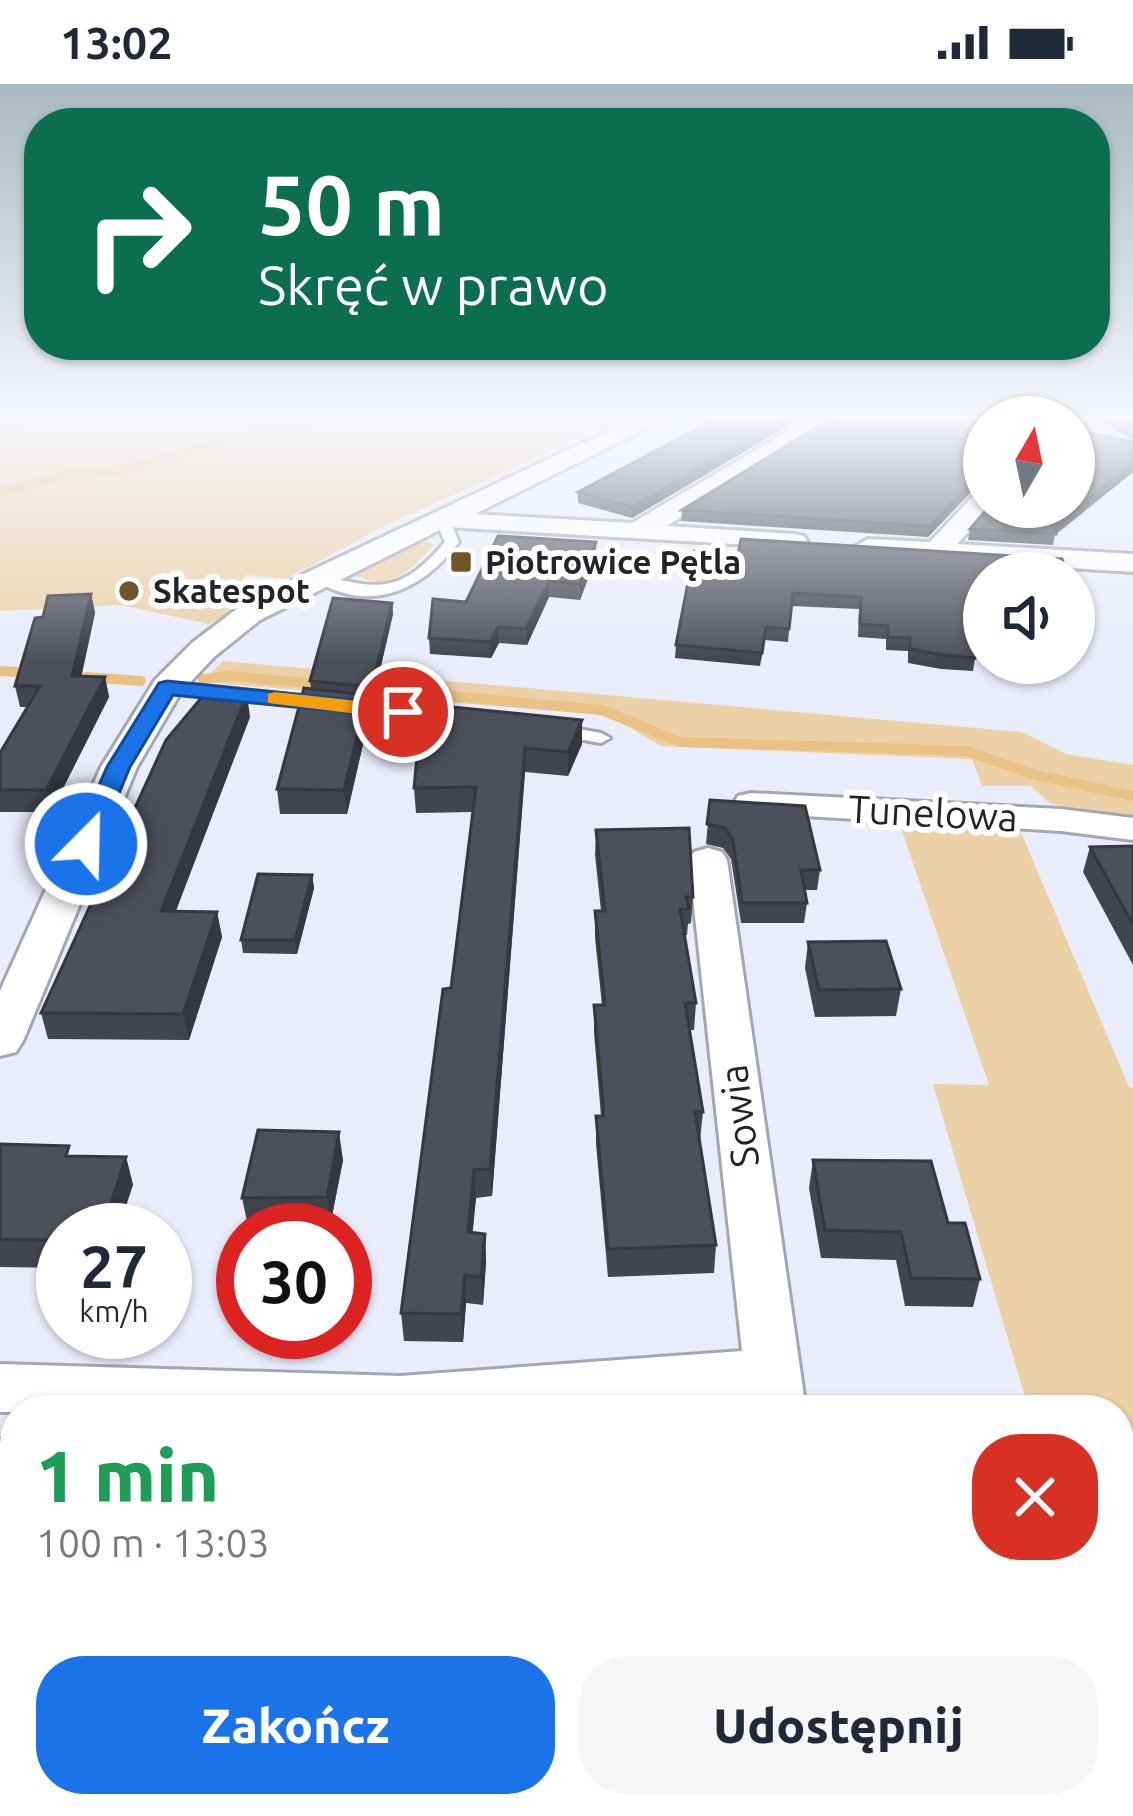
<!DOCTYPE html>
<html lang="pl">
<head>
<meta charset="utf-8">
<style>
  :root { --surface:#fff; --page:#f6f6f7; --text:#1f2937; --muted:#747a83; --accent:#1a73e8 }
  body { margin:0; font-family:Ubuntu,sans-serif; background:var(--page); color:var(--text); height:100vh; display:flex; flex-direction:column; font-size:45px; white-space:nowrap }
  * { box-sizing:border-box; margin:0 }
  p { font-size:39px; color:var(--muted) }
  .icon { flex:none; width:66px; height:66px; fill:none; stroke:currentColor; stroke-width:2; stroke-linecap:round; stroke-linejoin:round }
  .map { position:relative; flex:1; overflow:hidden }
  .details { position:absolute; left:0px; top:1311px; width:1134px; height:423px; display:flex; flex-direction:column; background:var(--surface); border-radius:48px 48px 0 0; box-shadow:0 3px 9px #0004 }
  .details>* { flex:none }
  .top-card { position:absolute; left:24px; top:24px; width:1086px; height:252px; border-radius:48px; box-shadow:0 3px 9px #0004; background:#0b6e4f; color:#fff; overflow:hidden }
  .needle { width:78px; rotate:9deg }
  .tools { position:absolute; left:963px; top:312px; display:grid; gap:24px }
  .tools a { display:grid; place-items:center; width:132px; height:132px; border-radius:50%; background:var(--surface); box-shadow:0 3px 9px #0004; font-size:60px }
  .speed { position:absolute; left:36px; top:1119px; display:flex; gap:24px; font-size:60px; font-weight:700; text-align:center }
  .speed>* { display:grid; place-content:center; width:156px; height:156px; border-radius:50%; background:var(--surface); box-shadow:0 3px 9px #0004; line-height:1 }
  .speed small { font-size:30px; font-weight:400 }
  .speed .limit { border:18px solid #d22; background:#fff; color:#111 }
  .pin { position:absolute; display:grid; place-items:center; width:102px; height:102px; color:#fff; margin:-51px; border:6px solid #fff; border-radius:50%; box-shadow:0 3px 12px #0007 }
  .me { position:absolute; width:132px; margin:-66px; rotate:23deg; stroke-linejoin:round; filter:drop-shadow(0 0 9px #0008) }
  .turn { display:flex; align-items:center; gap:42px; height:252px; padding:0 36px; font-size:54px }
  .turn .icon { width:156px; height:156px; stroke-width:2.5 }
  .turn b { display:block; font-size:84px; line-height:102px }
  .round { display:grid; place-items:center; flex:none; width:126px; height:126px; border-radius:48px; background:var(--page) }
  .headline { display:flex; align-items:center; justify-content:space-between; height:204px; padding:0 36px }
  h1 { font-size:72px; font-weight:800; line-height:90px; color:#1e9e55 }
  .primary-button { display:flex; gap:24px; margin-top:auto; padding:24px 36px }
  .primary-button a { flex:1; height:138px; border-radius:48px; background:var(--accent); color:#fff; font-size:48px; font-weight:800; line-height:138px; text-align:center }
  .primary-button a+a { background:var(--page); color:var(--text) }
  .status { display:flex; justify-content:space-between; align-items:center; height:84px; padding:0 60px; background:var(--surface); direction:ltr }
  .status svg { height:33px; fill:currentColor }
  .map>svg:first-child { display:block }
  .green { fill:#ecd0a6 }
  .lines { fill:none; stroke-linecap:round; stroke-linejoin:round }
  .stream-far1 { stroke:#e9c184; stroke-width:9 }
  .stream { stroke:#e9c184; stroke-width:10 }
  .lane-casing { stroke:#a3a7b3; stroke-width:6 }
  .street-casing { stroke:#a3a7b3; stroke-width:6 }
  .lane { fill:#fff; fill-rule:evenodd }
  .street { fill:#fff; fill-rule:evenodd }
  .wall { fill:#41454d }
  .shaded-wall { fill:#35383f }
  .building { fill:#4c505a; stroke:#35383f; stroke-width:3 }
  .route { fill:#1a73e8; stroke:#114b97; stroke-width:3 }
  .slow { fill:#f59e0b }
  .poi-dot { fill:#715528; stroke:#fff; stroke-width:4.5 }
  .labels { text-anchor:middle; stroke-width:12; stroke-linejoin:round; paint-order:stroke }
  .far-poi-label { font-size:33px; font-weight:bold; fill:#232429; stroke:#fff; text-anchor:start }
  .street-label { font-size:39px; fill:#232429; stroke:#fff }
</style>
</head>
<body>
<div class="status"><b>13:02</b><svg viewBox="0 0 49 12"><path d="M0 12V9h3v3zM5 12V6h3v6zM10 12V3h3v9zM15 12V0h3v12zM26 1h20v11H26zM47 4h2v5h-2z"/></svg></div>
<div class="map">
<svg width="1133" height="1732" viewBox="0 0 1133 1732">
  <rect width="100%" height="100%" fill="#e9edfa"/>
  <path class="green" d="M0 334H626L388 440 286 495 246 491 240 499 276 503 209 540 120 521 0 527Z
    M417 456 435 460C413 484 389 509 356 491L357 485Z
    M223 577 1022 648 1066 670 1133 681V732L1051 720 1031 702H982L972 675 661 662 615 635 594 630 202 598Z
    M901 744 1020 746 1129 1003 1133 1004V1681L1119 1634V1326H1029L933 1000 989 1001Z"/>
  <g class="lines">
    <path class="stream-far1" d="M0 346 36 334
      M0 408 70 390 118 387 266 347 336 334"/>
    <path class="stream" d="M0 587 34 589
      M86 593 141 597
      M203 595 229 592 328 601
      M362 604 602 626 680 658 967 667 1032 690 1133 712"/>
    <g class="lane-casing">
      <path id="lane" d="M442 431 449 435 459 458C421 508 368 531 311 494L318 490C379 507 402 509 445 458L435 435Z
        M167 598 447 628 455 633 447 638 161 606 159 603Z
        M555 641 601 649 610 654 601 659 549 650V642Z"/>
    </g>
    <g class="street-casing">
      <path id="street" d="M636 334H667L475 430 632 439 810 334H839L667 442 794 450 804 452 808 458 804 464 446 443 260 536 214 573 181 608 137 683 23 957 16 968 0 972V907L101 683 155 596 192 559 238 524 308 488Z
        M1074 334H1101L1074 350Z
        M984 408V423H992L957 460 1133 470V488L868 471 854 463 868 455 930 458 975 410Z
        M751 709 1061 725 1133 734V756L1061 747 738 728 733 720 738 712Z
        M708 764 722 768 727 776 806 1326H748L747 1313 585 1326 0 1328V1280L400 1292 742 1267 689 776 694 768Z
        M808 1719H880L883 1732H811Z"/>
    </g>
    <use href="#lane" class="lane"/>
    <use href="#street" class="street"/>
  </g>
  <path class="wall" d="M718 334H801L632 434 578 419V408Z
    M984 334V404L972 407 928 453 681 437 682 426Z
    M1104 334H1133V356L1103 338Z
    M1133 358V388L1055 451 1053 461 968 456 970 445Z
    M596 458V473L580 516 549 513 527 561 499 559 491 574 430 570 429 554 466 518Z
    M694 467 984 489V554L975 553V574L973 587 941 585 908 579V567L886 566V555L858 553 859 525 791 522 788 558 765 556 760 582 675 574 676 561Z
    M91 510 95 529 81 592 105 593 109 613 51 728H0V669L28 623H20L15 602 43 533Z
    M392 519 393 530 373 616 368 615 369 634 347 730H280L277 705 311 605 310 597Z
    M1074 520 1083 551 1080 564H1074Z
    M422 620 582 660 568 692 525 688 492 1112 476 1114 472 1148 485 1150 486 1178 483 1221 466 1219 463 1258 404 1257 401 1229 451 904 473 728 416 729 414 704Z
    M250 633 175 828H217L222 853 189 956 48 955 41 929Z
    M710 716 820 786 817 806H804L807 819 804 839H741L731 775 723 764 706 760Z
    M596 746 693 813 691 839 688 840 687 851H684L696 919 694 946H689L703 1028 700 1056 716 1161 714 1189 608 1193 596 1060V1032H601L594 949V921H602L595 854V827H601L595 771Z
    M1133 762V881L1083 788 1090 763Z
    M312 791 314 804 297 870 243 869 241 856Z
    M808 858 901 905 896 932 815 933 805 884Z
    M0 1060 72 1072 126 1073 133 1101 63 1146V1184L0 1183Z
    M343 1076 330 1142H248L242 1114Z
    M813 1076 948 1139 980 1195 973 1223 905 1222 896 1176 821 1174 809 1104Z
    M0 1354 15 1355V1469H0Z
    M724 1719H765L763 1732H726Z
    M927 1719H1081L1084 1732H1012V1727L929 1729Z"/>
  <path class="shaded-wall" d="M784 334H801L632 434V423Z
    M1133 379V388L1055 451 1054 443Z
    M984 393 983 404 972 407 928 453 930 442 974 396Z
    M596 458V473L580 516V500Z
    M549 497V513L527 561 526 545Z
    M91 510 95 529 77 613 72 592Z
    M392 519 393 530 373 616 372 603Z
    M498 543 499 559 491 574 490 558Z
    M105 593 109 613 51 728 46 706Z
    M247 610 250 633 166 853 161 827Z
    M367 611 369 634 347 730 344 706Z
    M582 636V660L568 692V668Z
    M525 664V688L492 1112 490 1085Z
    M312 791 314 804 297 870 295 856Z
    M217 828 222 853 189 956 183 930Z
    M339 1048 343 1076 330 1142 327 1113Z
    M126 1073 133 1101 118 1146H102Z
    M474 1086 476 1114 470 1176 468 1148Z
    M485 1150 486 1178 483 1221 481 1193Z
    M465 1191 466 1219 463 1258 461 1230Z
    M284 1719H289L287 1732H283Z"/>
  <path class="building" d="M718 334H784L632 423 578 408Z
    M832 334H984V393L974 396 930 442 682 426Z
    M1116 334H1133V345Z
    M1074 346 1133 358V379L1054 443 1056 450 970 445 989 423H1074Z
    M498 452 596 458 580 500 549 497 526 545 498 543 490 558 429 554 433 515 466 518Z
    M741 455 1062 475 1066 489H984V541L974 540 975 574 944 571 910 565V554L888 553V542L860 540 861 513 793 509 789 545 766 543 762 569 676 561 694 467 738 470Z
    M91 510 72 592 105 593 46 706H0V669L40 602H15L35 534 43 533 48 512Z
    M333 514 392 519 372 603 310 597Z
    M1074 520 1083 551 1074 550Z
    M304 604 367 611 344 706 277 705Z
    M207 607 247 610 161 827 217 828 183 930 41 929 166 656Z
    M422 620 582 636 568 668 525 664 490 1085 474 1086 468 1148 485 1150 481 1193 465 1191 461 1230 401 1229 443 905 451 904 476 703 414 704Z
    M710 716 805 722 820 786H801L807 819H742L733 756 725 744 707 740Z
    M689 744 693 813H686L689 825H680L696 919H685L703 1028H695L716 1161 608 1165 596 1032H604L594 921H605L595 827H605L596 746Z
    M1133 762V841L1090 763Z
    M258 790 312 791 295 856H241Z
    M886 857 901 905 819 906 808 858Z
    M258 1046 339 1048 327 1113 242 1114Z
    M0 1060 69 1062 66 1072 126 1073 102 1146H63V1156L0 1155Z
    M813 1076 931 1077 948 1139H965L980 1195 911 1194 901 1148 825 1146Z
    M974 1320 975 1326H861L860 1322Z
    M0 1354 15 1355V1434L13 1442H0Z
    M234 1719H284L283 1732H232Z
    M1023 1719H1081L1084 1732H1023Z"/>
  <linearGradient id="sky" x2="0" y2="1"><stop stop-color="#a8b9c0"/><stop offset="0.58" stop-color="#f5f7fd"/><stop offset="1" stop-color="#f5f7fd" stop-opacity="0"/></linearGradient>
  <rect width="1133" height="577" fill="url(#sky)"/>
  <path class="route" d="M167 597 403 621 414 628 403 634 173 611 130 683 98 760 95 765H77L73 760 107 683 159 599Z"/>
  <path class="slow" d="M275 608 358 617 368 623 358 630 268 619V610Z"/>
  <g class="poi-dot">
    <rect x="449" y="466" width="24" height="24" rx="6"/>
    <circle cx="129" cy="507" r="12"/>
  </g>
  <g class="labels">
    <g class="far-poi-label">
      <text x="485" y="490">Piotrowice Pętla</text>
      <text x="153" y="519">Skatespot</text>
    </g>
    <g class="street-label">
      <text transform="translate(933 729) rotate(3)" y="14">Tunelowa</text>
      <text transform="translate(739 1032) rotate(-97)" y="14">Sowia</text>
    </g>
  </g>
</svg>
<div class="tools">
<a><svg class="needle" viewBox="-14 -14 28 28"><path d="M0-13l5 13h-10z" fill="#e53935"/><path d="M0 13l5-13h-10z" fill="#747a83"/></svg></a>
<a><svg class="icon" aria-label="sound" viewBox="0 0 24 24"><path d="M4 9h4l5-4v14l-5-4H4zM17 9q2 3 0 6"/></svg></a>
</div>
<div class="speed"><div>27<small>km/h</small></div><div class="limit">30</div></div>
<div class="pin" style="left:403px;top:628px;background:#d93025"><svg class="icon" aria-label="arrive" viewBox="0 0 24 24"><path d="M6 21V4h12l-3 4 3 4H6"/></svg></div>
<svg class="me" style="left:86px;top:760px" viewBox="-20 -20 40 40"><circle r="17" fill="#1a73e8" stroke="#fff" stroke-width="3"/><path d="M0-11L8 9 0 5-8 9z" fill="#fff"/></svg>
<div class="top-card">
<div class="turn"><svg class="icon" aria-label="right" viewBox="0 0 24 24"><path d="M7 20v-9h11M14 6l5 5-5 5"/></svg><div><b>50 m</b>Skręć w prawo</div></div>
</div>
<section class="details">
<div class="headline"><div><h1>1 min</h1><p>100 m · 13:03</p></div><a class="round" style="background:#d93025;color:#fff"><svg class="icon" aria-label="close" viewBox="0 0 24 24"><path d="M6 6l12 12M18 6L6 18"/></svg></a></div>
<div class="primary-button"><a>Zakończ</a><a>Udostępnij</a></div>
</section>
</div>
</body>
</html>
